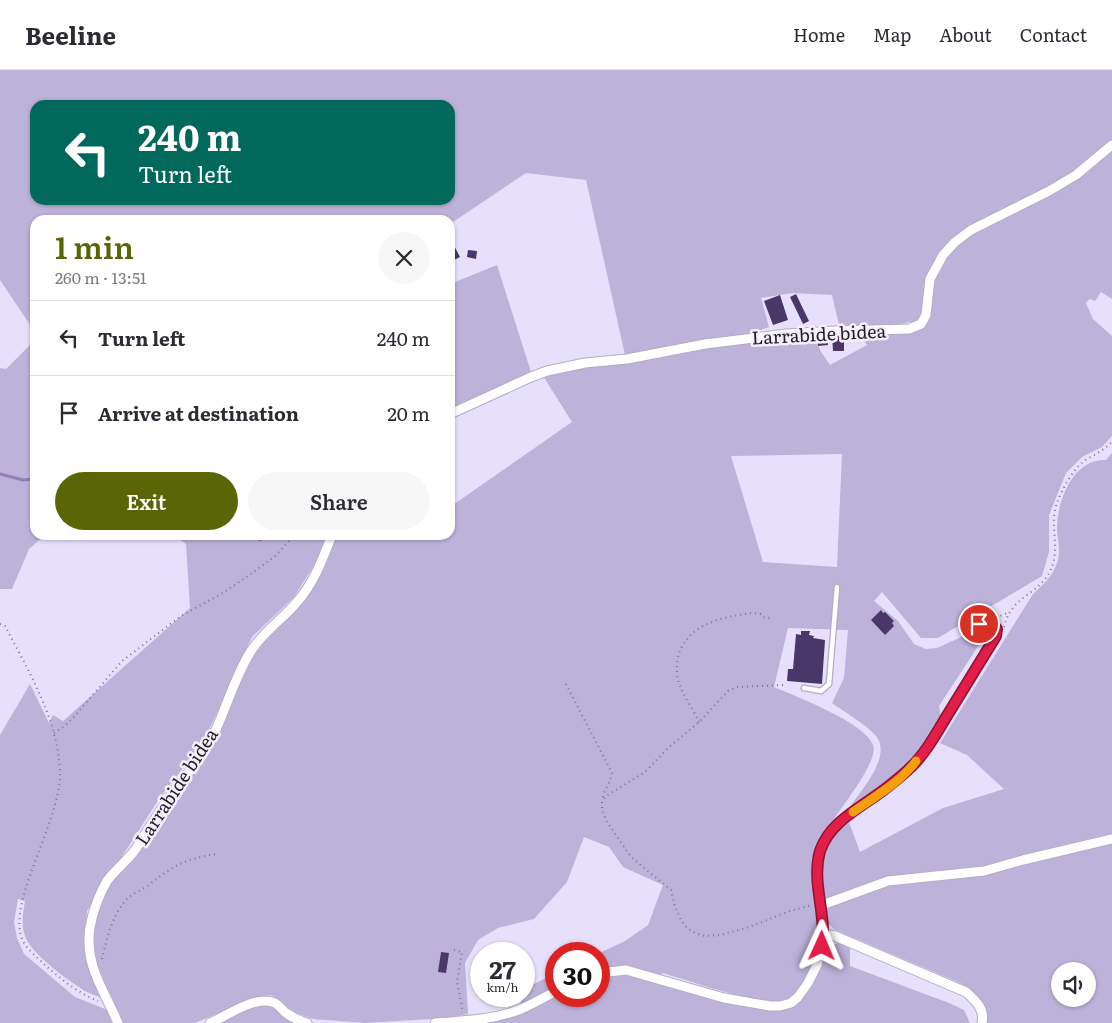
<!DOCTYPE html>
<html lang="en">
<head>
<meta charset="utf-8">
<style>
  :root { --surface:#fff; --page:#f7f7f7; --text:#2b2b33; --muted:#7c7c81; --line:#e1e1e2; --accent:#5a6506 }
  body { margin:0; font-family:Literata,serif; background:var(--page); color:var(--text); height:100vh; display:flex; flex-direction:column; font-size:19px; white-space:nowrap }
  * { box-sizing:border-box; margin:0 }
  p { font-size:16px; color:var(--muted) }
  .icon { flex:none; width:28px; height:28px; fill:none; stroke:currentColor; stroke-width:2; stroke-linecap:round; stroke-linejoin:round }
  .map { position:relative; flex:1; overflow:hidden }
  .panel { position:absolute; left:30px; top:145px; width:425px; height:325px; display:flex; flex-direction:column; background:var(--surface); border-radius:15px; box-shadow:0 1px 4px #0004 }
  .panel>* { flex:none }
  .banner { position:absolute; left:30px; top:30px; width:425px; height:105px; border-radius:15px; box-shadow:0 1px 4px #0004; background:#00695c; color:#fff; overflow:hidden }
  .controls { position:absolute; left:1051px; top:892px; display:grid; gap:10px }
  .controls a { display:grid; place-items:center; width:45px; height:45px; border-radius:50%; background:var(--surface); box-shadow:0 1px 4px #0004; font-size:25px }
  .speed { position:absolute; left:470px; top:872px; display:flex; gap:10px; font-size:25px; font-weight:700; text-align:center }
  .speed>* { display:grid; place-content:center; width:65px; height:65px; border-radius:50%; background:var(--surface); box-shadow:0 1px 4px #0004; line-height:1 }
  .speed small { font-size:12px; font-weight:400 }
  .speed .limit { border:8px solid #d22; background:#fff; color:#111 }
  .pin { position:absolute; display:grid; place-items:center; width:42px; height:42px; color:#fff; margin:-21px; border:2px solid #fff; border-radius:50%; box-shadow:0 1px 5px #0007 }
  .me { position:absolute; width:55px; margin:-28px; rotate:1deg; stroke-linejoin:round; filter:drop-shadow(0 0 4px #0008) }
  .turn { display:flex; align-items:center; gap:18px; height:105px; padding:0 25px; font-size:22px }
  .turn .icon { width:65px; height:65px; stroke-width:2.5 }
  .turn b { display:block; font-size:35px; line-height:42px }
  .round { display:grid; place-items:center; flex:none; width:52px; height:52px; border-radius:26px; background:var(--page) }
  .summary { display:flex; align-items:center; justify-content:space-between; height:85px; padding:0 25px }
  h1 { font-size:30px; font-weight:600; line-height:38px; color:var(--accent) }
  .action { display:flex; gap:10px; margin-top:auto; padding:10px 25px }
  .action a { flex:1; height:58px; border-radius:30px; background:var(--accent); color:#fff; font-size:20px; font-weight:600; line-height:58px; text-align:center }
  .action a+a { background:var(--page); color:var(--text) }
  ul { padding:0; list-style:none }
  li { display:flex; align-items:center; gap:15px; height:75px; padding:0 25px; border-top:1px solid var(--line) }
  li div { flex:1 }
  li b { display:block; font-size:19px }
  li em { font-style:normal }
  header { display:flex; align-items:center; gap:30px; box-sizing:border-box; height:70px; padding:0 25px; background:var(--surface); border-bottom:1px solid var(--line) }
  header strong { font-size:24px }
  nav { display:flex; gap:28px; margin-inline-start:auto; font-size:18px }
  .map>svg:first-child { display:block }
  .green { fill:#bdb2d9; fill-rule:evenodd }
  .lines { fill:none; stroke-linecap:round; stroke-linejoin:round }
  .stream { stroke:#8f7eb7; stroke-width:3 }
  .building { fill:#49376a }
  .lane-casing { stroke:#b3acc6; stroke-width:7 }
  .street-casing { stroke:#b3acc6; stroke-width:11 }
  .path { stroke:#7c7789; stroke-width:2; stroke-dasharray:1 4; stroke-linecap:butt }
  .lane { stroke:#fff; stroke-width:4.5 }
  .street { stroke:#fff; stroke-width:9 }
  .route-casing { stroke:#92132f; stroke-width:12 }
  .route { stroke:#e11d48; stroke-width:9 }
  .slow { stroke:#f59e0b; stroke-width:9 }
  .labels { text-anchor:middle; stroke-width:5; stroke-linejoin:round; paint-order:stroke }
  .street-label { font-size:18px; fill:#211e28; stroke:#f3f0fb }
</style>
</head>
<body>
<header>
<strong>Beeline</strong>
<nav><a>Home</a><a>Map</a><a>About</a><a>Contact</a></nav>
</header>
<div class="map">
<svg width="1112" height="953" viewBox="0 0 1112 953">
  <rect width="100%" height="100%" fill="#e7e0fc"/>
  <path class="green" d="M0 0H1112V229L1101 222 1095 231 1090 229 1086 233 1093 249 1112 266V366L1102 377 1082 387 1066 403 1049 445V482L1042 506 938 568H921L882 522 874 531 898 551 914 574 926 579 937 578 983 557 990 558 939 636 941 648 930 668 911 692 847 741C858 724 890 690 878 669 872 658 843 641 832 633L844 608 848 560 788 558 774 617C795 626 866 653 873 675 880 696 826 752 818 777 817 784 818 793 819 800 819 819 821 838 821 857 820 879 805 932 777 933 768 934 758 930 750 928 721 922 692 912 663 903L654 909 721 930 790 936 815 905 827 878 838 873 850 877V896L949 933 964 940 970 953H490L516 946 521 934 519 926H524V919L556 903V926H599V884H597L625 871 648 855 663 815 623 797 609 777 584 767 567 812 534 849 498 858 478 870 465 893 468 944 448 948 365 953 313 949 296 943 271 925 255 928 195 953H122L112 927 98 902 93 881 94 857 105 821 192 700 207 686 243 603 263 568 291 543 335 465H450V437L572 352 543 306 566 300 627 292 712 276 813 264 821 282 830 295 867 275 859 263H910L919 260 910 252 890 256 839 255 832 225 793 223 761 228 769 257 750 264 625 285 586 110 526 103 450 154V150H35V262L0 210ZM35 35H450V130H35ZM842 384 837 497 763 492 731 386Z
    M497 195 531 302 450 340V214Z
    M35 270V465H45L29 479 12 519H0V298L6 299Z
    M1112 383V953H986C992 934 973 922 960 913L835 860 828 853 823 820 822 804 824 782 833 767 849 752 860 782 943 738 1004 719 967 685 940 673 1033 524C1043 515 1052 507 1057 493 1061 482 1058 471 1057 459 1057 431 1073 388 1106 390ZM1060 901H1088V929H1060Z
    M174 465H326L318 489 294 527 252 567 203 673 159 729 87 841 84 877 88 896 103 928C97 926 90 924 85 921 70 912 30 883 25 866 21 854 23 843 25 831L18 829 14 852 17 868 24 884 75 927 110 941 114 953H0V665L30 614 49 653 53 645 63 651 190 538 186 474Z
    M266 935 275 938 299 953H218L254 936Z"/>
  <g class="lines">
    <path class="stream" d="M0 404 23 410 35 409
      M254 465 260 470"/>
  </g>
  <path class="building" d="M450 168 460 187 450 192Z
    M468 180 477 181 476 189 467 187Z
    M796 224 809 251 803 254 790 227Z
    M780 225 788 250 773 255 764 231Z
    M827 265 828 275 818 276V266Z
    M832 265H844V281H833Z
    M881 540 883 543 885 542 894 551 892 553 894 556 885 565 871 550Z
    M801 561H810L809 565 814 566 813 568 825 570 822 614 787 611 788 599H793L796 564 801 565Z
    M441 882 449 883 446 903 438 902Z"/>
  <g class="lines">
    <g class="lane-casing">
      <path id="lane" d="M979 554C987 552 992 552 997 559L996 566
        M804 618 821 621 829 614 837 517"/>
    </g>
    <g class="street-casing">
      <path id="street" d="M450 344 531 307 547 301 585 293 627 289 705 274 786 264 836 261 909 259 921 254 926 245 930 209 943 185 955 172 971 160 1049 121 1076 105 1112 75
        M822 835 888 811 984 801 1023 790 1112 769
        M824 864 835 866 966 922C976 931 985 939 982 953
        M599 903 626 900 724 928 770 936H780L791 933 798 927 808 913 817 895 822 876 824 864 818 816V796L820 781 828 764 846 747 884 720 912 697 937 664 996 566
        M118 953C104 920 84 895 90 857 93 841 99 825 107 811 115 800 127 791 135 780 149 759 162 737 177 717 184 707 193 698 201 687 223 655 230 614 251 581 264 561 282 550 297 532 314 513 323 488 332 465
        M210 953C227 946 257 924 275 933 280 936 282 940 286 943 293 948 300 951 307 953
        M435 953C464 951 494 950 521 939 533 934 545 927 556 921"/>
    </g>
    <path class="path" d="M996 548 1009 542
      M0 554 5 556C29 602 59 651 60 704 60 752 7 832 22 869 27 880 37 887 45 895 61 909 78 923 98 931
      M1004 557C1006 552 1007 546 1010 542 1019 527 1039 520 1048 505 1063 480 1048 457 1057 433 1062 419 1074 397 1087 389 1096 384 1104 380 1112 372
      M566 614 612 703C610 713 604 720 602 730
      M783 615 737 617 728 621 699 652 668 678 645 702 606 726 602 732V740L607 752 631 787 671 820 675 837 681 850 687 858 695 863 705 866 720 865 749 857 790 841 812 835
      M699 652C693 638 678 619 677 604 674 565 706 550 739 545 747 544 753 542 761 544L763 547 771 548
      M54 663 63 657 72 649 122 591 181 546 223 523 248 506 275 486 295 465
      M454 880 462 882 457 912 463 942
      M102 889C107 868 112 845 127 829 134 822 143 820 150 814 174 795 185 789 216 784"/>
    <use href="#lane" class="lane"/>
    <use href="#street" class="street"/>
  </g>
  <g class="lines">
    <g class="route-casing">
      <path id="route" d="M822 876C827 845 811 812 820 781 830 751 862 737 885 719 894 712 903 705 911 697 926 683 937 662 948 644 964 618 980 592 996 566L997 559C992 552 987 552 979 554"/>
    </g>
    <use href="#route" class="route"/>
    <path class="slow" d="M853 742C874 727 901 712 916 691"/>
  </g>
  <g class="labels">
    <g class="street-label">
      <text transform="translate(819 265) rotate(-3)" y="6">Larrabide bidea</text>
      <text transform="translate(177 717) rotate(-57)" y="6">Larrabide bidea</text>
    </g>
  </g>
</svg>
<div class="controls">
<a><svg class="icon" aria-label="sound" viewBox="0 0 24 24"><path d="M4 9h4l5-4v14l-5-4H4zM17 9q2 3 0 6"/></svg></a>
</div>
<div class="speed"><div>27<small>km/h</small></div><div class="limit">30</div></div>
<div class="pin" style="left:979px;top:554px;background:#d93025"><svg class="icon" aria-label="arrive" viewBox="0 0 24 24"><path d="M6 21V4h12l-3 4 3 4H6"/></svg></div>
<svg class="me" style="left:822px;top:876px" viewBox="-20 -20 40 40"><path d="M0-17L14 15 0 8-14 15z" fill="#e11d48" stroke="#fff" stroke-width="4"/></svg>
<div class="banner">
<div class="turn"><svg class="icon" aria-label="left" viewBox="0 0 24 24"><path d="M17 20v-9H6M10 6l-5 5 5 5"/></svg><div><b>240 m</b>Turn left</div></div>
</div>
<section class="panel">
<div class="summary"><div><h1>1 min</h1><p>260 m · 13:51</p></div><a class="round"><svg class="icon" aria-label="close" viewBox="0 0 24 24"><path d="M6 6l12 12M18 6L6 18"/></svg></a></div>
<ul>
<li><svg class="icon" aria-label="left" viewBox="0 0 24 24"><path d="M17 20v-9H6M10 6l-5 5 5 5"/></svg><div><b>Turn left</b></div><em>240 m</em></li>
<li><svg class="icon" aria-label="arrive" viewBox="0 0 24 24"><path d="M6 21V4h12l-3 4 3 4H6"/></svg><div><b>Arrive at destination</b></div><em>20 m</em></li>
</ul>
<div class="action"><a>Exit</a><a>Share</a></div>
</section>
</div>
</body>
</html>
